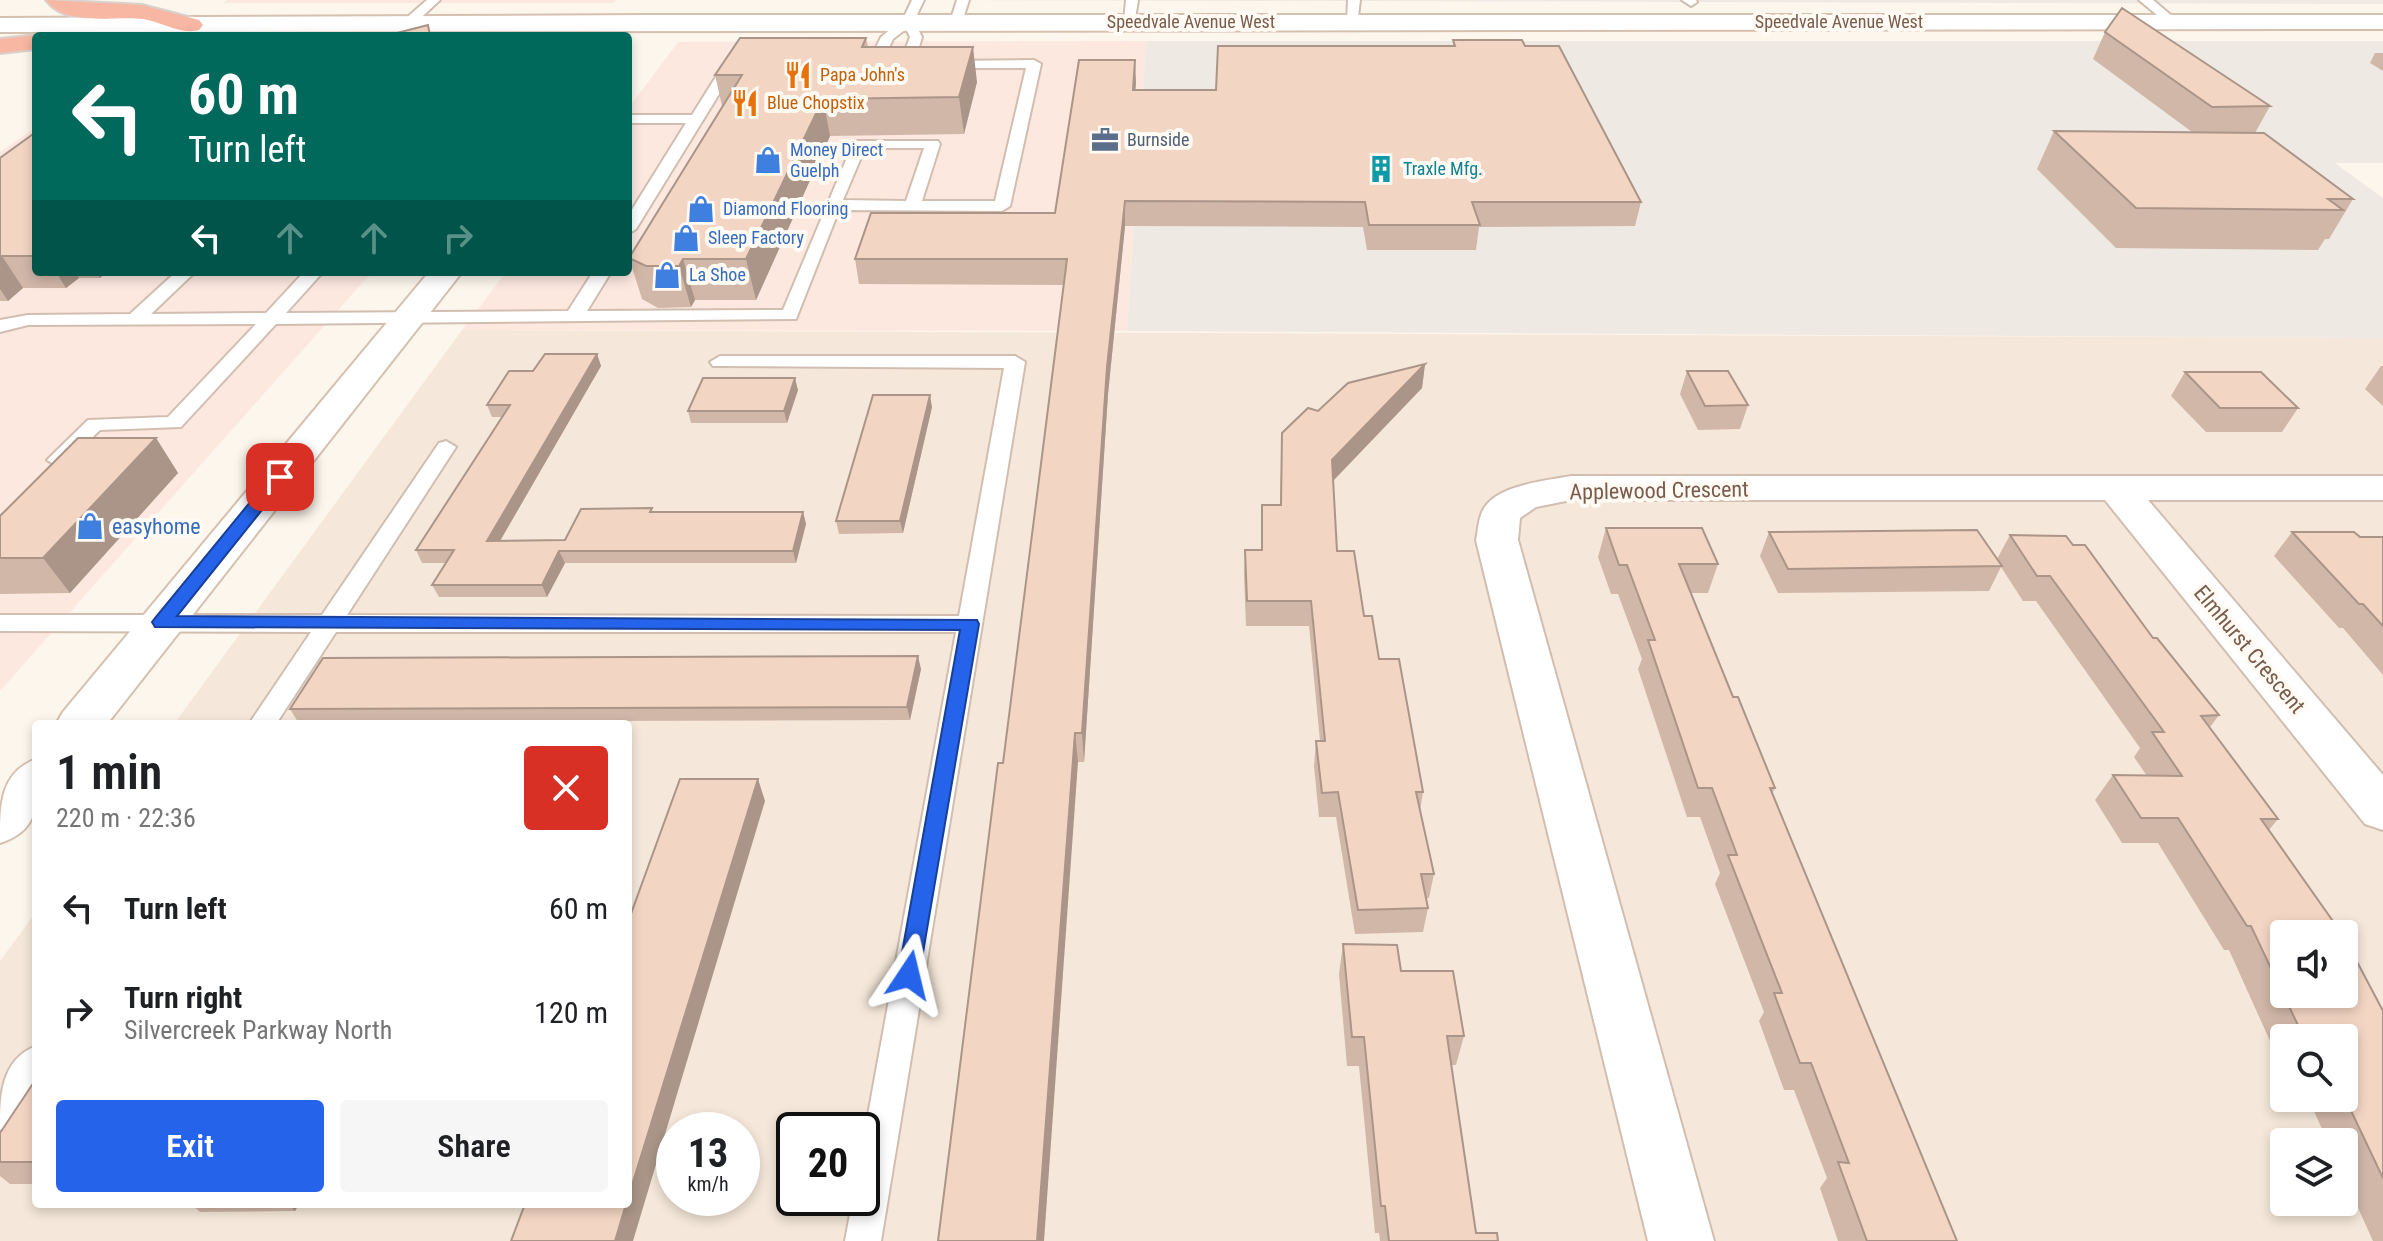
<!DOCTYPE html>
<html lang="en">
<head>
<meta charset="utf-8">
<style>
  :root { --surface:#fff; --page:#f6f6f6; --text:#202124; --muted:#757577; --accent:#2563eb }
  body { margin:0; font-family:"Roboto Condensed",sans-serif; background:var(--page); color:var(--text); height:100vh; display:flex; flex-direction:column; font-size:30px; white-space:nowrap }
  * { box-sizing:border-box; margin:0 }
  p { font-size:26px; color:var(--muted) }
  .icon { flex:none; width:44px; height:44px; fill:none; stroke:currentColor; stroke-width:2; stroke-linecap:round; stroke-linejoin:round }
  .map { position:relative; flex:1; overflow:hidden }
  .drawer { position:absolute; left:32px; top:720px; width:600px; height:488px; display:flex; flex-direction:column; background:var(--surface); border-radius:8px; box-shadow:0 4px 12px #0003 }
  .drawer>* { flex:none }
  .banner { position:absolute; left:32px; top:32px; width:600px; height:244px; border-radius:8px; box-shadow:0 4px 12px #0003; background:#00695c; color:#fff; overflow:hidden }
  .tools { position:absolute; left:2270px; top:920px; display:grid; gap:16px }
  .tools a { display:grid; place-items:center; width:88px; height:88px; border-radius:8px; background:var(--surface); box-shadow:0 4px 12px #0003; font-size:40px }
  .speed { position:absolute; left:656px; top:1112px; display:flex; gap:16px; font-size:40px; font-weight:700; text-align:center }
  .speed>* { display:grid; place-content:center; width:104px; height:104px; border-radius:50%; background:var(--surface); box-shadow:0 4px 12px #0003; line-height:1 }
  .speed small { font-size:20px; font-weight:400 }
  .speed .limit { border:4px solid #111; border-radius:12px; background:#fff; color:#111 }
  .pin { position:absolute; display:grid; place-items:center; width:68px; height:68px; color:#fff; margin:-34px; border-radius:16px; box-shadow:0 4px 12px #0006 }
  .me { position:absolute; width:88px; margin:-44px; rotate:10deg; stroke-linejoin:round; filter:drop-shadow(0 0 6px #0008) }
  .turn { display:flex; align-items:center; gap:28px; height:168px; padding:0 24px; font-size:36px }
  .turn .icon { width:104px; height:104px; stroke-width:2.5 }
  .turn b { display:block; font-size:56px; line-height:68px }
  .lanes { display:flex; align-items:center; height:76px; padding:0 24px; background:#0003; justify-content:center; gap:40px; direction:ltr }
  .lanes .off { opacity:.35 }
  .round { display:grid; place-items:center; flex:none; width:84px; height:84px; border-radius:8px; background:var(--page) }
  .overview { display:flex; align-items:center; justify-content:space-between; height:136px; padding:0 24px }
  h1 { font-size:48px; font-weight:600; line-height:60px }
  .primary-button { display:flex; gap:16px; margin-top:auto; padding:16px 24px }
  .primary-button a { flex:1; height:92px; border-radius:8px; background:var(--accent); color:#fff; font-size:32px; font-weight:600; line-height:92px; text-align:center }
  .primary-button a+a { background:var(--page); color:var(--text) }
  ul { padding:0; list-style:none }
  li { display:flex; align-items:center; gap:24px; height:104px; padding:0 24px }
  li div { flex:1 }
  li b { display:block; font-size:30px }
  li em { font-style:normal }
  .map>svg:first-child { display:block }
  .residential { fill:#f5e8da; fill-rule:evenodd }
  .commercial { fill:#fde8e0 }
  .industrial { fill:#efe9e4 }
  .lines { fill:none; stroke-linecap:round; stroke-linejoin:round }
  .lane-casing { stroke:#d1beb0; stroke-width:4 }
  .street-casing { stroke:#d1beb0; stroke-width:4 }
  .secondary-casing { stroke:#d6c0b0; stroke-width:4 }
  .highway-casing { stroke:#dad1cd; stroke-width:4 }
  .lane { fill:#fff; fill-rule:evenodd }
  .street { fill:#fff; fill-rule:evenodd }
  .secondary { fill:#fff; fill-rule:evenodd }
  .highway { fill:#f7b7a3; fill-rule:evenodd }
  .wall { fill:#d1b7a8 }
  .shaded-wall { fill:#aa9588 }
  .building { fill:#f3d5c3; stroke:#aa9588; stroke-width:2 }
  .route { fill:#2563eb; stroke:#184099; stroke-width:2 }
  .labels { text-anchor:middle; stroke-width:8; stroke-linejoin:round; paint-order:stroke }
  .far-street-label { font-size:18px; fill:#7a5c4d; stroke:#fffaf3 }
  .far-food-label { font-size:18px; fill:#c56008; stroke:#fffaf3; text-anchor:start }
  .far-service-label { font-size:18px; fill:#4e5e75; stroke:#fffaf3; text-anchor:start }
  .far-shop-label { font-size:18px; fill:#366cbe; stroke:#fffaf3; text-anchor:start }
  .far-culture-label { font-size:18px; fill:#0d838f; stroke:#fffaf3; text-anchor:start }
  .street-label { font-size:22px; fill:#7a5c4d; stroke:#fffaf3 }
  .shop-label { font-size:22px; fill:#366cbe; stroke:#fffaf3; text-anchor:start }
</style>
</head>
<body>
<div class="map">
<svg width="2383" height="1241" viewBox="0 0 2383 1241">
  <rect width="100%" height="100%" fill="#fdf6ec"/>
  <path class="residential" d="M462 330 2383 338V1241H0V961L36 912V1204H628V724H174ZM2284 934H2344V994H2284ZM2284 1038H2344V1098H2284ZM674 1130H742V1198H674ZM794 1130H862V1198H794ZM2284 1142H2344V1202H2284Z"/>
  <path class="commercial" d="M227 0H616L614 3H223Z
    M1146 41 1127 331 462 330 506 272H628V109L678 42Z
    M36 127V272H372L0 691V152Z"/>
  <path class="industrial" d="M945 0H2383V4L1691 2Z
    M1146 41H2383V163H2335L2383 198V338L1127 331Z"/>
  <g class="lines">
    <g class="lane-casing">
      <path id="lane" d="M427 0H440L412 26H404V20Z
        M912 0H924L914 21 922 37 914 64 907 68 900 64 910 37 906 29 893 39 880 67H870L868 64 881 37 903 19Z
        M957 0H969L962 22 956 26 950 22Z
        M1126 0H1138L1134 25 1124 22Z
        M1348 0H1360L1357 25 1347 22Z
        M1682 0H1696L1697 2 1691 6Z
        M2139 0H2153L2179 22 2169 25Z
        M735 61 747 64 732 73 636 229 628 234V216L686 123H628V115H692L722 67Z
        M939 61 1034 60 1041 64 1010 206 1002 211 839 210 796 319 276 324 181 427 100 430 64 464 57 466 47 460 88 420 168 417 256 324 28 325 0 332V320L28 315 130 314 176 272H195L151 314 266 313 304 272H323L286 313 568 311 593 272H611L587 311 783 310 854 141H938L940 144 922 201H995L1026 68H944L937 64ZM865 148H924L906 201 843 200Z
        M720 356H1015L1025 362 881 1241H845L853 1198H862V1148L956 632H336L276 724H249L311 632 0 631V615H322L439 443 446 441 456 447 347 615 959 616 1004 368 713 366 710 362Z
        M36 1046V1089L12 1125 0 1130C0 1098 0 1060 36 1046Z"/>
    </g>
    <g class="street-casing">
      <path id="street" d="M1571 476H2383V500H2148L2383 775V830L2365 824 2105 500H1571L1536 507 1520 518 1518 540 1714 1241H1648L1476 540C1478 532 1478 522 1481 515 1490 485 1545 481 1571 476Z"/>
    </g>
    <g class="secondary-casing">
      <path id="secondary" d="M647 15H2383V29L0 32V18Z
        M429 272H462L107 724H56L63 712Z
        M36 759C36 798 44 829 0 843 0 804 0 773 36 759Z"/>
    </g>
    <g class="highway-casing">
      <path id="highway" d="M46 0 142 5 199 20 203 25 199 30C181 35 162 22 143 19 114 15 67 28 46 0Z
        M36 35 41 36H36V49L0 53V39Z"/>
    </g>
    <use href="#lane" class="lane"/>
    <use href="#street" class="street"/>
    <use href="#secondary" class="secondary"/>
    <use href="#highway" class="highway"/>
  </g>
  <path class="wall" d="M2105 32 2270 106 2255 133 2353 199 2329 239H2325L2318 250 2116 248 2037 169 2054 131 2192 132 2093 59Z
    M866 38 868 47 977 82 964 134 830 136 756 300H695L691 307 658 308 642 299 629 258 722 106 715 75Z
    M1453 40 1525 46 1641 202 1635 226 1479 227 1476 250H1367L1363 227 1125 226 1108 394 1084 762 1003 763 1064 285 859 284 855 259 1055 213 1135 60V90H1216L1453 46Z
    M2375 53H2383V71L2370 63Z
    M36 132V272H106L100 278H79L66 288H23L8 301H0V158Z
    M597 354 601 366 500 541 565 540 654 512H803L806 524 796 563H565L547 597H439L432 585 446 563H422L416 550 502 417H492L487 405 533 371Z
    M1425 364 1422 388 1333 481 1337 551 1364 616 1423 792 1420 811 1434 874 1429 898H1426L1428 908 1423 932 1355 934 1336 817H1319L1314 766 1316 741H1320L1309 626H1246L1244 575 1245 550H1261L1262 505H1280L1282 433 1318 411Z
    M2381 366H2383V406L2365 389Z
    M1687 371 1748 405 1740 429 1698 430 1680 394Z
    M2185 372 2298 408 2282 432H2206L2171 396Z
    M798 390 787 423H691L688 411Z
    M932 407 903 533 839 534 836 521Z
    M156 438 178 473 70 593 0 594V516Z
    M1606 528 1718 564 1708 593H1691L1733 697 1775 788 1772 794 1957 1241H1838L1820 1188 1827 1178 1794 1090H1784L1759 1021 1764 1012 1715 884 1720 873 1700 817H1687L1638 669 1642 659 1618 594H1611L1598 557Z
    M1769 532 1997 559 2010 535 2073 545 2219 715 2210 727 2278 819 2269 830 2383 1011V1241H2373L2344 1177V1142H2328L2308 1098H2344V1038H2284V1072L2229 950H2224L2158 843H2122L2095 800 2113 775 2147 776 2134 757 2140 748 2036 601H2023L2001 567 1989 591 1778 593 1760 556Z
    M2292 532 2360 537H2383V675L2343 628H2339L2274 556Z
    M921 669 910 720 298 722 290 709Z
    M1343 944 1401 971 1464 1036 1456 1065H1451L1476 1233 1498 1241H1380L1379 1233H1375L1359 1066H1347L1339 974Z
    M36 1079V1184H10L0 1176V1133Z
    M191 1204H299L295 1211 200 1212Z"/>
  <path class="shaded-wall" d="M973 47 977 82 964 134 959 97Z
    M1135 60 1136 83 1134 113 1133 90Z
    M823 99 830 136 756 300 746 259Z
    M1125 201V226L1108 394 1084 762 1082 733 1107 367Z
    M2 256 23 288 8 301 0 289V258Z
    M683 259 695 300 691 307 679 266Z
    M56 272H76L79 278 66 288Z
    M96 272H106L100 278Z
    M597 354 601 366 493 553 487 541Z
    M1425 364 1422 388 1330 484 1332 460Z
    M795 378 798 390 787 423 784 411Z
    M930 395 932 407 903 533 900 521Z
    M156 438 178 473 70 593 43 558Z
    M803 512 806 524 796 563 793 551Z
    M559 551 565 563 547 597 542 585Z
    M918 656 921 669 910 720 907 707Z
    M1075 733 1078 762 1044 1241H1037Z
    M758 779 765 801 633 1241H615L626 1204H628V1198Z
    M288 1204H299L295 1211Z"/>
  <path class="building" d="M2122 8 2270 106 2212 107 2105 32Z
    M428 25 430 36H385Z
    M740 38H866L862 47H973L959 97 823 99 746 259H683L679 266H646L629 258 742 75H715Z
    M1453 40H1522L1525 46H1559L1641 202H1472L1480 225H1369L1365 202 1125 201 1107 367 1082 733H1075L1037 1241H938L998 763H1003L1067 259H855L871 213H1055L1079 60H1135L1133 90H1216L1218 46H1455Z
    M2054 131 2264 133 2353 199H2328L2343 210 2136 208Z
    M36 132V256H2L0 258V158Z
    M545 354H597L487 541 565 540 581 509 652 508 650 512H803L793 551H559L542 585H432L454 550H416L510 405H487L509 371H533Z
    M1425 364 1332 460 1337 551H1354L1364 616H1372L1379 659H1399L1423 792H1416L1434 874H1421L1428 908 1358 910 1338 792 1322 793 1316 741H1325L1311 601H1247L1245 550H1262V505H1281L1282 433 1308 408 1318 411 1348 383Z
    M1687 371H1728L1748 405 1705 406Z
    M2185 372H2261L2298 408H2220Z
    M703 378H795L784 411H688Z
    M873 395H930L900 521H836Z
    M78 438H156L43 558H0V516Z
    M1606 528H1702L1718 564H1679L1733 697H1738L1775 788H1770L1957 1241H1867L1838 1162 1849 1163 1811 1063H1800L1774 993H1782L1728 855H1737L1712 788H1698L1648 640H1655L1627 565H1619Z
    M1977 530 2002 566 1788 569 1769 532Z
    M2292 532H2354L2360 537H2383V626L2363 604H2359Z
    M2010 535 2066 536 2073 545H2085L2153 638H2157L2219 715 2201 716 2278 819H2261L2342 934H2284V994H2344V937L2383 1011V1178L2344 1096V1038H2304L2251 926H2247L2178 818H2141L2113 775 2182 776 2152 732H2164L2050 576H2037Z
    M918 656 907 707 290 709 323 658Z
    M680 779H758L628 1198V922Z
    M1343 944 1397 945 1401 971H1453L1464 1036H1447L1476 1233H1497L1498 1241H1389L1385 1206H1381L1364 1037H1352Z
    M36 1079V1162H0V1133Z
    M525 1204H626L615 1241H511Z"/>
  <path class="route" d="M280 472 288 477 286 480 177 616 977 620 979 624 918 982 909 985 901 982 898 975 960 630 155 627 152 622 155 618 274 473Z"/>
  <defs>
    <g id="restaurant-bare" transform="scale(2.16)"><path d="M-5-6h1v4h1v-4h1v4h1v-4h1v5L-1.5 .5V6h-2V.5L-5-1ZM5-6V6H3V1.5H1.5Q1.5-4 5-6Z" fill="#e8710a" stroke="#fffaf3" stroke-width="2.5" paint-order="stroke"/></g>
    <g id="office-bare" transform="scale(2.16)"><path d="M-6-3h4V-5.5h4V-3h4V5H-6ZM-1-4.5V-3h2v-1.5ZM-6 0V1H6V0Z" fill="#5c6f8a" stroke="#fffaf3" stroke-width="2.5" paint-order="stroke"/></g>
    <g id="shop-bare" transform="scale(2.16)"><path d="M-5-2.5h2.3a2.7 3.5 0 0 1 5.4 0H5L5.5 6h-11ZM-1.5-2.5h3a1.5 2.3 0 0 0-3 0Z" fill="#3f7fe0" stroke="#fffaf3" stroke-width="2.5" paint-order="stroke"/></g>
    <g id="building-bare" transform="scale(2.16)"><path d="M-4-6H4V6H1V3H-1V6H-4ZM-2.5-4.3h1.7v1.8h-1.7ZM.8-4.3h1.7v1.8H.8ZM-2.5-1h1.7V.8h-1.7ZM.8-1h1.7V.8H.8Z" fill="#0f9aa8" stroke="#fffaf3" stroke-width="2.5" paint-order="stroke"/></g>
  </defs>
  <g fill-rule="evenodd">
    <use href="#restaurant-bare" x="798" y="75"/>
    <use href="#restaurant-bare" x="745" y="103"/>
    <use href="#office-bare" x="1105" y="140"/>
    <use href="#shop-bare" x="768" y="160"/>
    <use href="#building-bare" x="1381" y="169"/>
    <use href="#shop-bare" x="701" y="209"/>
    <use href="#shop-bare" x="686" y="238"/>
    <use href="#shop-bare" x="667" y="275"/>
    <use href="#shop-bare" x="90" y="526"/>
  </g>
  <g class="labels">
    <g class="far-street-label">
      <text x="1191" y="28">Speedvale Avenue West</text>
      <text x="1839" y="28">Speedvale Avenue West</text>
    </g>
    <g class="far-food-label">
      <text x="820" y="81">Papa John's</text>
      <text x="767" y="109">Blue Chopstix</text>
    </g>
    <g class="far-service-label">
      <text x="1127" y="146">Burnside</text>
    </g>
    <g class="far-shop-label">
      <text x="790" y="156">Money Direct<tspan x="790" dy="21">Guelph</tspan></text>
      <text x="723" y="215">Diamond Flooring</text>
      <text x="708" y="244">Sleep Factory</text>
      <text x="689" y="281">La Shoe</text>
    </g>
    <g class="far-culture-label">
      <text x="1403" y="175">Traxle Mfg.</text>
    </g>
    <g class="street-label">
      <text transform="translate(1659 490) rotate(-1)" y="8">Applewood Crescent</text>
      <text transform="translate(2250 649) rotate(50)" y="8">Elmhurst Crescent</text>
    </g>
    <g class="shop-label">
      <text x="112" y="534">easyhome</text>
    </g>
  </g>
</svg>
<div class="tools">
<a><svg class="icon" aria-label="sound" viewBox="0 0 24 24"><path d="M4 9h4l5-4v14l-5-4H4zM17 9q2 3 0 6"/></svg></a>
<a><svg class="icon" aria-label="search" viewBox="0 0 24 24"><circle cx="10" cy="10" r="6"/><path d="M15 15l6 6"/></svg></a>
<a><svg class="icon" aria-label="layers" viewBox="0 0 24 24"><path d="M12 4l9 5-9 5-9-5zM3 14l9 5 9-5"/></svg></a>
</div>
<div class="speed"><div>13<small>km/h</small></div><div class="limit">20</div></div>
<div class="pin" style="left:280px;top:477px;background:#d93025"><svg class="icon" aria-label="arrive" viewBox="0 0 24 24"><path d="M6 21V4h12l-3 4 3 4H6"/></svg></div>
<svg class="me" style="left:909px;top:975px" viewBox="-20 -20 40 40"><path d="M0-17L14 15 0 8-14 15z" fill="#2563eb" stroke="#fff" stroke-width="4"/></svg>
<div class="banner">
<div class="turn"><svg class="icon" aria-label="left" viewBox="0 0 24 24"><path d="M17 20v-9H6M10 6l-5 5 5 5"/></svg><div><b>60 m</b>Turn left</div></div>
<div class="lanes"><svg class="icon" aria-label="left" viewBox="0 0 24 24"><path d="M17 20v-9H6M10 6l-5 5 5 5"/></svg><svg class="icon off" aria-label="ahead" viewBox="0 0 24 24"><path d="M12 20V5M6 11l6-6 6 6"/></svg><svg class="icon off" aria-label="ahead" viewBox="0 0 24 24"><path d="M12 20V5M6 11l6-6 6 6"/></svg><svg class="icon off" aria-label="right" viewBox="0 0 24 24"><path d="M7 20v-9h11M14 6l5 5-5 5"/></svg></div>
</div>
<section class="drawer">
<div class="overview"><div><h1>1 min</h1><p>220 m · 22:36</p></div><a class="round" style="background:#d93025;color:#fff"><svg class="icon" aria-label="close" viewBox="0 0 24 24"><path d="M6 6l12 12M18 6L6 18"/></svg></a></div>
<ul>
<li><svg class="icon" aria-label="left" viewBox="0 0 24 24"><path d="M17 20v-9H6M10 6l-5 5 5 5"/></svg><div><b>Turn left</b></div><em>60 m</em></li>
<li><svg class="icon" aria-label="right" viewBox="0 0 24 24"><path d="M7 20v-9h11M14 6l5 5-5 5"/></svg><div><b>Turn right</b><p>Silvercreek Parkway North</p></div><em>120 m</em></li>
</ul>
<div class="primary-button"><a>Exit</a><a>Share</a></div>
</section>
</div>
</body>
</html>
